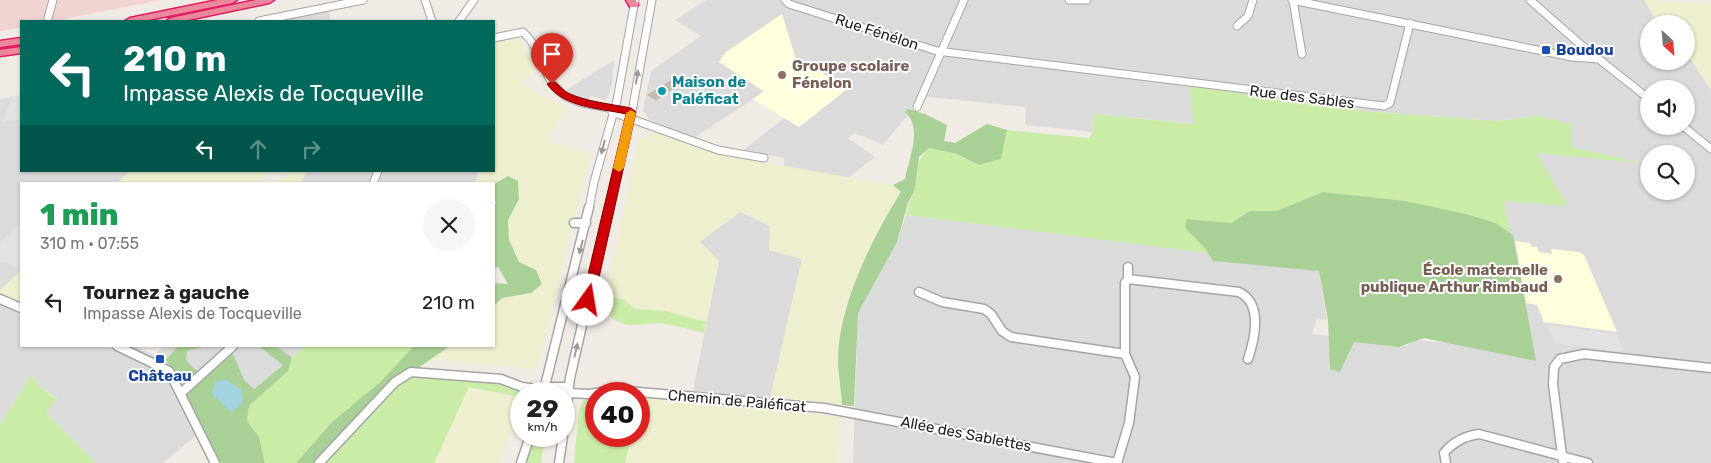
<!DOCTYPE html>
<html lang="fr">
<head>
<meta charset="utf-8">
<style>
  :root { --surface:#fff; --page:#f6f6f6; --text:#222; --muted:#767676 }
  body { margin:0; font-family:Rubik,sans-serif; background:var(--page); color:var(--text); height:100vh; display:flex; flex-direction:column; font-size:19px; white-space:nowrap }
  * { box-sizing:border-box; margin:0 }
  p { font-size:16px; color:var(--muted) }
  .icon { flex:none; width:28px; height:28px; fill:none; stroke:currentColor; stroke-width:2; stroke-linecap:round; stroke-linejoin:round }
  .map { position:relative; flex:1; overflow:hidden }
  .sheet { position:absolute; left:20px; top:182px; width:475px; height:165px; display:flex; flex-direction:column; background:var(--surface); border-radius:0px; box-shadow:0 1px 4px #0004 }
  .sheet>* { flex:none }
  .banner { position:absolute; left:20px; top:20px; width:475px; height:152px; border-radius:0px; box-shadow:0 1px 4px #0004; background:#00695c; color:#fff; overflow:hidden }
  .needle { width:32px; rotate:154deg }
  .buttons { position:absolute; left:1640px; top:15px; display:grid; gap:10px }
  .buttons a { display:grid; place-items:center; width:55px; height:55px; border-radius:50%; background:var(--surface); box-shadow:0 1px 4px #0004; font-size:25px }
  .speed { position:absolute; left:510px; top:382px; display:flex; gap:10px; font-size:25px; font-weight:700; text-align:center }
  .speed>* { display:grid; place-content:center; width:65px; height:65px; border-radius:50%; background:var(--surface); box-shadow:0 1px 4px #0004; line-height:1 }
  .speed small { font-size:12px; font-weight:400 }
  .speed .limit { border:8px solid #d22; background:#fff; color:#111 }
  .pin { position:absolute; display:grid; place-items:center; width:42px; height:42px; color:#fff; margin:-51px -21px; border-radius:50% 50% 50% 0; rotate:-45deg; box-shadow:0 0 5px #0007 }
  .pin .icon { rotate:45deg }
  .me { position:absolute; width:55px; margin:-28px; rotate:13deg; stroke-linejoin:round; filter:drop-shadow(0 0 4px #0008) }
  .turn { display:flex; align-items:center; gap:18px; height:105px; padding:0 20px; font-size:22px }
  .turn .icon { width:65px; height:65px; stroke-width:2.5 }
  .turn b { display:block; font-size:35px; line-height:42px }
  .lanes { display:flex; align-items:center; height:48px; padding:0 20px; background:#0003; justify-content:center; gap:25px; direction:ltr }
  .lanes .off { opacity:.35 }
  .round { display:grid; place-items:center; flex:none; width:52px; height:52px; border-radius:26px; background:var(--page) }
  .head { display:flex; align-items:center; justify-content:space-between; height:85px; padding:0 20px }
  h1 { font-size:30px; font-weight:800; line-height:38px; color:#1e9e55 }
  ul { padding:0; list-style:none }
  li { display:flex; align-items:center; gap:15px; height:70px; padding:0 20px }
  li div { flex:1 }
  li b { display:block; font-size:19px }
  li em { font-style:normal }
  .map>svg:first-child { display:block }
  .residential { fill:#dcdbdb; fill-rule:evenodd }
  .commercial { fill:#f1d3d2 }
  .education { fill:#fffedd }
  .farmland { fill:#eeefce }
  .grass { fill:#cbeca7 }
  .forest { fill:#a9d196 }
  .parking { fill:#e2e2e2 }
  .water { fill:#a2d3df }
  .building { fill:#c4bbb3; stroke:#c2b1a5 }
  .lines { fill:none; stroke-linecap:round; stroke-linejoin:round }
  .minor-far1-casing { stroke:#a5a5a5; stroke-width:9 }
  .minor-casing { stroke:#a5a5a5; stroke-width:11 }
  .highway-casing { stroke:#e31c65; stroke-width:3 }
  .minor-far1 { stroke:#fff; stroke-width:7 }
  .minor { stroke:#fff; stroke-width:8 }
  .highway { fill:#eb889d; fill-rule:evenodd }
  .oneway { fill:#9a9a9a }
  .route { fill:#cc0005; stroke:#850003 }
  .slow { fill:#f59e0b }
  .transit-dot { fill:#1a4fb4; stroke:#fff; stroke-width:2 }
  .education-dot { fill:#8d6e63; stroke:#fff; stroke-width:2 }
  .culture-dot { fill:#0f9aa8; stroke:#fff; stroke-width:2 }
  .labels { text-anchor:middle; stroke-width:4; stroke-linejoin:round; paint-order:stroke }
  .street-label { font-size:15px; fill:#1e1e1e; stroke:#fff }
  .transit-label { font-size:15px; font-weight:bold; fill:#164399; stroke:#fff; text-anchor:start }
  .education-label { font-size:15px; font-weight:bold; fill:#785e54; stroke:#fff; text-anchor:start }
  .culture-label { font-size:15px; font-weight:bold; fill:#0d838f; stroke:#fff; text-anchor:start }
</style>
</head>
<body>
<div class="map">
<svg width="1711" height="463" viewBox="0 0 1711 463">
  <rect width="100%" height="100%" fill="#f0ebe4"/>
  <path class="residential" d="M706 0H1644L1659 24H1649V61H1686V52L1711 90V463H853L858 313 897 242 906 215 1318 266 1327 320 1317 319 1312 334 1407 346 1411 340 1532 349 1503 201 1536 153 1637 162 1572 147 1539 116 1497 121 1363 111 1190 86 1195 124 1094 114 1093 132 1025 125 1026 107 920 96 907 116 883 145 855 133 848 138 875 157 848 178 784 166V158L742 151 784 118 799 127 849 87 796 60 782 14 719 62 764 92 691 140 649 119 643 110 651 71 701 36 675 20ZM1649 89H1686V126H1649ZM1649 154H1686V191H1649Z
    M328 9 331 21H270Z
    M614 60 612 85 608 97 604 100 591 96 586 101 563 92Z
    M21 95V171H130L116 184H21V271L0 290V99Z
    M308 171H479L475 184H299Z
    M740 212 771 226 769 250 802 259 770 398 693 391 719 261 699 242Z
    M0 293 21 302V346H133L154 355 163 346H306L163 463H96L46 413 57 398 39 386 31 375 0 425Z"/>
  <path class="commercial" d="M0 0H161L54 21H21V28L0 31Z"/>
  <path class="education" d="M782 14 796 60 850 87 799 127 753 99 764 91 719 62 726 52Z
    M1515 241 1530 243 1532 247H1537L1539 252 1552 254 1551 249 1579 252 1584 255 1617 332 1544 322 1537 305 1526 303Z"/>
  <path class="farmland" d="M1644 0 1711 4V90L1686 52V24H1659Z
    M514 37 521 41 536 68 521 84 567 108 546 141 591 153 537 369 432 359 450 346H494V306L502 298 531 293 536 270 519 262 509 240 508 219 519 199 508 176 494 184H475L479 171H494V41Z
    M660 133 698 148 733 157 893 185 902 192 884 220 845 306 838 345 842 405 770 398 802 259 769 250 770 226 740 212 700 242 719 261 706 322 665 311 636 309 624 300 606 296 639 138Z
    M130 171H271L256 184H116Z
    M291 171H308L299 184H276Z
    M21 271V302L0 293V290Z
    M469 387 520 398 521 404 499 463H434Z
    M640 396 840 417 837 463H625L631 436H639Z"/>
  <path class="grass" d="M1190 86 1363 111 1497 121 1539 116 1572 124V147L1642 163 1536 153 1568 206 1504 201 1510 233 1496 223 1466 214 1406 201 1323 192 1276 211H1250L1231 223 1187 219 1185 228 1204 247 1208 253 906 215C908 205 912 198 915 188 920 169 914 163 929 148L957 154 979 165 1001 159 1007 130 1089 138 1093 132 1094 114 1194 124Z
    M606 296 624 300 636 309 665 311 706 322 704 333C691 330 679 326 666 324 639 320 627 335 605 311Z
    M306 346H414L380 382 332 422 296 463H265L259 437 247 421 249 406 288 371 292 358Z
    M415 374 507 384 524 393 521 394V401L520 397 469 387 434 463H324L399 384Z
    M31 375 39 386 57 399 46 413 96 463H0V425Z
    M596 396V436H631L625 463H574L579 409 584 399Z
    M533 436H545L541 463H524Z"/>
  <path class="forest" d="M908 109 925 114 947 125 944 141 955 143 987 124 1007 130 1001 159 979 165 957 154 929 148 919 157 915 189 908 203 897 242 858 313 854 406 842 405C841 385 836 363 839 344 844 295 875 233 901 192L893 185 905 179C909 159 923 127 905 112Z
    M508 176 518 181 519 199 508 220 509 240 519 262 536 270 542 284 531 293 502 298 494 306V283L508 284 498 267 494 268V206L496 203 494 200V184Z
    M1323 192 1406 201 1466 214 1496 223 1513 235 1536 361 1424 338 1399 347 1354 342 1340 372 1330 369 1328 320 1319 271 1213 261 1204 247 1185 228 1187 219 1231 223 1250 211H1276Z
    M178 346H207L187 351 186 360 194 369 201 372 192 379 174 372 166 360Z
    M259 346H276L292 358 288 371 249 406 247 421 259 437 265 463H221L185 392 233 354 244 380 254 389 283 365Z
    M414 346H450L418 368 401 373 316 463H296L332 422 380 382Z"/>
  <path class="parking" d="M21 95V119L2 122 12 97Z
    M21 223V265L19 268 0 262V242Z
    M1548 325 1617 334 1624 352 1554 343Z"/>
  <path class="water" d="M225 379 241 389 243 401 239 407 231 412 212 394 215 382Z"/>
  <path class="building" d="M674 79 680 83 656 100 648 95Z"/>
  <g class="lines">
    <g class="minor-far1-casing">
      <path id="minor-far1" d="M425 0 432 21
        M785 0 789 4 937 51 1384 106 1390 103 1410 23
        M1069 0H1087
        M1292 0 1572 57 1598 59
        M1293 0 1302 54
        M1530 0 1580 44 1649 99
        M48 18 53 0
        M259 21 363 0
        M459 21 474 0
        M1237 26 1248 16 1253 0
        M494 38 523 32C533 41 538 52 543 65 558 104 577 101 613 109
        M917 107 964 0
        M612 112 718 150 764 158
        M1683 126 1711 149
        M373 184 378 171
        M589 209 594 182 617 100 635 0
        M609 209 633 106 652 0"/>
    </g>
    <g class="minor-casing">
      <path id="minor" d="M574 223H586
        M1128 279 1239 292C1263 304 1255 338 1248 359
        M919 292 942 302 984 309 991 314 1002 331 1011 337 1125 354
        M0 299 21 308
        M117 346 169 371 215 463
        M546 387H569
        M181 393 233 346
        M568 393 589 394 615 390 824 408 1117 463
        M543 394 589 207
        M564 429 570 378 609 207
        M319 463 395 382 411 372 501 379 522 387 545 390
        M521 463 530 436
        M559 463 563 436
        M1117 463 1129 423 1135 377 1125 354V283L1128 279V267
        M1446 463 1444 453C1453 442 1465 436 1479 434L1588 463
        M1563 463 1553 384 1554 367 1560 359 1584 354 1711 368"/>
    </g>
    <g class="highway-casing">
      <path id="highway" d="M218 0H237L232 3 143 21H125L130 18Z
        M256 0H274L269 3 183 21H166L171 18Z
        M626 0H636L638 5 636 7H630Z
        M21 38V44L0 47V41Z
        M21 47V53L0 56V50Z"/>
    </g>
    <use href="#minor-far1" class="minor-far1"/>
    <use href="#minor" class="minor"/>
    <use href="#highway" class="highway"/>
  </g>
  <defs><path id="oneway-solid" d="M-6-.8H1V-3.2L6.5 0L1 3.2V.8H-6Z" transform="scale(1.25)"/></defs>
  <g class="oneway">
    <use href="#oneway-solid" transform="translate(637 77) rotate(-81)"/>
    <use href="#oneway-solid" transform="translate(603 147) rotate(104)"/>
    <use href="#oneway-solid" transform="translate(581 247) rotate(104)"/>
    <use href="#oneway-solid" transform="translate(576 350) rotate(-77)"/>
  </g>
  <path class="route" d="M552 81C559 83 562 90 568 93 587 102 611 104 631 108L636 112 594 300 592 304H584L582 300 626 114C599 108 564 108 547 84Z"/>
  <path class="slow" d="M631 110 636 113 624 168 619 172 613 168 626 113Z"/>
  <g class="transit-dot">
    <rect x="1541" y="45" width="10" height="10" rx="2.5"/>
    <rect x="155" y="354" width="10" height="10" rx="2.5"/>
  </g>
  <g class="education-dot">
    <circle cx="782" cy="75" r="5"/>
    <circle cx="1558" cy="279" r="5"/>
  </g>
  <circle class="culture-dot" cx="662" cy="91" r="5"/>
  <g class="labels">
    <g class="street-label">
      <text transform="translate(877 32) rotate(18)" y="5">Rue Fénélon</text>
      <text transform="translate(1302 97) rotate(7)" y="5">Rue des Sables</text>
      <text transform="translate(737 401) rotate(5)" y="5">Chemin de Paléficat</text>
      <text transform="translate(966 434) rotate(11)" y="5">Allée des Sablettes</text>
    </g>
    <g class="transit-label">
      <text x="1556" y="55">Boudou</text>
      <text x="160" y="381" text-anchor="middle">Château</text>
    </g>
    <g class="education-label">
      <text x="792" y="71">Groupe scolaire<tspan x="792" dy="17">Fénelon</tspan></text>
      <text x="1548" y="275" text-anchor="end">École maternelle<tspan x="1548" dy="17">publique Arthur Rimbaud</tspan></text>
    </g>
    <g class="culture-label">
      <text x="672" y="87">Maison de<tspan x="672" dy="17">Paléficat</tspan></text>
    </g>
  </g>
</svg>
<div class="buttons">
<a><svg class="needle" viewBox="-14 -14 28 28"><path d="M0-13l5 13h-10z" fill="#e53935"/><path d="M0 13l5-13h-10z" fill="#767676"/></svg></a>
<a><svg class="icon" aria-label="sound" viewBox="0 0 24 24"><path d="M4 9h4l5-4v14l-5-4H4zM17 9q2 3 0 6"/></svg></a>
<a><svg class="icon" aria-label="search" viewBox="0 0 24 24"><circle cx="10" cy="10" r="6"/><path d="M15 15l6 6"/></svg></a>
</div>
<div class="speed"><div>29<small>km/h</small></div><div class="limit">40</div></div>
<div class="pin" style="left:552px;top:84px;background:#d93025"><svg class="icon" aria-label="arrive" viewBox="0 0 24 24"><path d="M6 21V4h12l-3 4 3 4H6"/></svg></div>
<svg class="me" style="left:588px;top:300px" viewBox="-20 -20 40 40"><circle r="19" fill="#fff"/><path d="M0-13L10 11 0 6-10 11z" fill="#cc0005"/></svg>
<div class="banner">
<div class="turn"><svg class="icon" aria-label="left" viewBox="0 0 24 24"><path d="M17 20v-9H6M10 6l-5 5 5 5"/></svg><div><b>210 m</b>Impasse Alexis de Tocqueville</div></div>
<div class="lanes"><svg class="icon" aria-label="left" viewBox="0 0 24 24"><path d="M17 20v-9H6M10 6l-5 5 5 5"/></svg><svg class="icon off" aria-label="ahead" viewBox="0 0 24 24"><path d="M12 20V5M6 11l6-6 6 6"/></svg><svg class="icon off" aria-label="right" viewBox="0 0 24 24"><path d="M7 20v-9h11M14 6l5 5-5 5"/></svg></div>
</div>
<section class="sheet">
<div class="head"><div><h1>1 min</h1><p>310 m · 07:55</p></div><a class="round"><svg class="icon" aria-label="close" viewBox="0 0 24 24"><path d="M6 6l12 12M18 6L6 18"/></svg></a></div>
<ul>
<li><svg class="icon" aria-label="left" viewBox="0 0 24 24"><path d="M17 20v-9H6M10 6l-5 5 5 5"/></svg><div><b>Tournez à gauche</b><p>Impasse Alexis de Tocqueville</p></div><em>210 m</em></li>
</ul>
</section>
</div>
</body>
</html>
